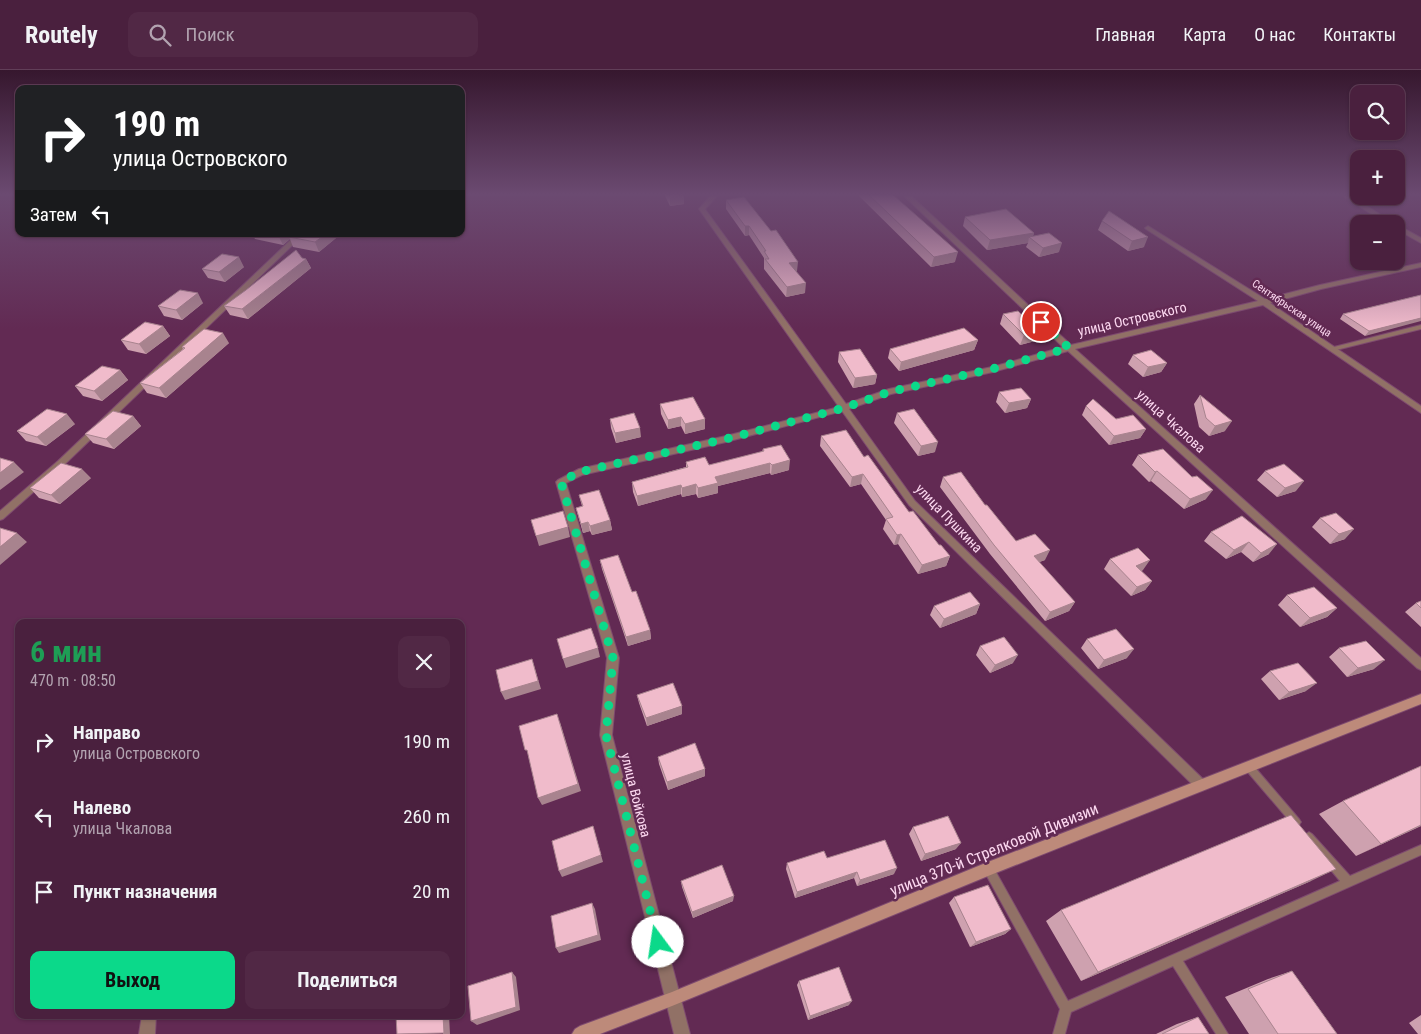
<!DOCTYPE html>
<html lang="ru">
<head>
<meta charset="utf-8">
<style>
  :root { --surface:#4a203e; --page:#512845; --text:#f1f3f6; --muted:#b2a3b0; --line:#613e58; --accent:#0bd98a }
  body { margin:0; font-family:"Roboto Condensed",sans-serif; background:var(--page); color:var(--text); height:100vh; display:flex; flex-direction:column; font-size:19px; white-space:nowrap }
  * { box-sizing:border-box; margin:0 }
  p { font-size:16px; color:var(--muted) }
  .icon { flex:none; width:28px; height:28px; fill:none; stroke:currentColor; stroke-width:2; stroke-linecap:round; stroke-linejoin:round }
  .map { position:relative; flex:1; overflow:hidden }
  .sheet { position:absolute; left:15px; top:549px; width:450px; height:400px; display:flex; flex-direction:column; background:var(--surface); border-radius:10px; box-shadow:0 1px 4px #0004,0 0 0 1px var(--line) }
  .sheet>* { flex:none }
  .hud { position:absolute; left:15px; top:15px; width:450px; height:152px; border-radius:10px; box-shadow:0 1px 4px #0004,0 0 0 1px var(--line); background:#202124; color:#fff; overflow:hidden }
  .tools { position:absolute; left:1350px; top:15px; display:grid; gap:10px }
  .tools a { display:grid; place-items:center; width:55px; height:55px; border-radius:10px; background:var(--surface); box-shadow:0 1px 4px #0004,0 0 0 1px var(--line); font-size:25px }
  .pin { position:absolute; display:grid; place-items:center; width:42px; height:42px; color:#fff; margin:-21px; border:2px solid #fff; border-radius:50%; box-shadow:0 1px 5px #0007 }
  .me { position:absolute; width:55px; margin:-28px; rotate:346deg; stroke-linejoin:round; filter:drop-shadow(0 0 4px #0008) }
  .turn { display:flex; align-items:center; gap:18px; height:105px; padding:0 15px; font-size:22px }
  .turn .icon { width:65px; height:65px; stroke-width:2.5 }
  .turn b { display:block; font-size:35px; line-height:42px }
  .then { display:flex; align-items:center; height:48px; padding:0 15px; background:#0003; gap:10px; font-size:19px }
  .round { display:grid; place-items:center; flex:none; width:52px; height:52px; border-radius:10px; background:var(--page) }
  .summary { display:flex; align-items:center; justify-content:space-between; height:85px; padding:0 15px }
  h1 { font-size:30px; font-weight:700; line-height:38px; color:#1e9e55 }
  .button { display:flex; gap:10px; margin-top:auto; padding:10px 15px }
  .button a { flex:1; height:58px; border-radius:10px; background:var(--accent); color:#111; font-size:20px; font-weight:700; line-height:58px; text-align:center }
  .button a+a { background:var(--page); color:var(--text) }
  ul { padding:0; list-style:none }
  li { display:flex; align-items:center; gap:15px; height:75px; padding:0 15px }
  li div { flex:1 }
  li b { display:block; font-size:19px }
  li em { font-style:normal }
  header { display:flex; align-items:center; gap:30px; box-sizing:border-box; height:70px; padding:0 25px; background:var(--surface); border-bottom:1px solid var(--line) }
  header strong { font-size:24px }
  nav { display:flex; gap:28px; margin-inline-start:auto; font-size:18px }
  .search { width:350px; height:45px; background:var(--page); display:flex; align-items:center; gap:12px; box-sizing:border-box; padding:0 18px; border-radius:10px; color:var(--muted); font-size:19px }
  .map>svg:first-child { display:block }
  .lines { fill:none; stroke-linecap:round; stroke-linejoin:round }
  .lane-casing { stroke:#7e4a6f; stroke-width:2 }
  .street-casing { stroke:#7e4a6f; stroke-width:2 }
  .secondary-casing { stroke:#7e4a6f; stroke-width:2 }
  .lane { fill:#917166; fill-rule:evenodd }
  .street { fill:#917166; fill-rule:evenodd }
  .secondary { fill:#bd8a7a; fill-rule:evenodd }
  .wall { fill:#cea1af }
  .shaded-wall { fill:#a8838e }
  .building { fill:#f0bbcb; stroke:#a8838e }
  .route { stroke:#0bd98a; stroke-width:9; stroke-dasharray:0 16.2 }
  .labels { text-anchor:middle; stroke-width:5; stroke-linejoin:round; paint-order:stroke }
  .far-street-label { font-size:11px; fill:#fdd9f1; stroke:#622a53 }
  .street-label { font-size:14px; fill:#fdd9f1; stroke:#622a53 }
  .near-street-label { font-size:16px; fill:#fdd9f1; stroke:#622a53 }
</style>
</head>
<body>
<header>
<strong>Routely</strong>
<div class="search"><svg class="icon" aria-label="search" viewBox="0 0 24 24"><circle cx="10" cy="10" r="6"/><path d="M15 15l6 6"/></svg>Поиск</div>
<nav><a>Главная</a><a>Карта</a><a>О нас</a><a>Контакты</a></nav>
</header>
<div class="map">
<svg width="1421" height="964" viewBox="0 0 1421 964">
  <rect width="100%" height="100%" fill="#622a53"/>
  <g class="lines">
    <g class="lane-casing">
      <path id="lane" d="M1421 255V259L1332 281 1329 279 1330 278Z
        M1249 693 1252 694 1299 749 1301 752 1299 755 1296 757 1293 755 1246 700 1244 697 1246 694Z
        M1309 762 1312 764 1350 806 1421 775V785L1183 891 1228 964H1216L1173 896 1071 942 1065 964H1053L1060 939 983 799 984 795 988 794 992 795 1068 931 1340 811 1306 770 1304 767 1306 764Z"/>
    </g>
    <g class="street-casing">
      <path id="street" d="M712 124H719L705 139 846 334 889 319 992 297 1063 277 902 124H909L1071 275 1258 231 1146 159 1145 158 1148 156 1265 229 1320 215 1421 193V197L1321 219 1270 233 1421 336V343L1263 235 1075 279 1421 588V600L1417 598 1068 281 993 302 891 324 849 339 915 431 1205 711 1207 715 1205 719 1201 721 1197 719 909 435 842 341 726 372 582 405 566 413 619 588 612 665 690 964H674L600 665 607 588 556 412 558 410 579 399 726 366 839 337 699 139Z
        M1340 124H1348L1395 154H1387Z
        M1396 154 1421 168V173L1396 159Z
        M297 164H304L64 395 3 449 0 450V441L58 391Z
        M142 945H156L155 964H139Z"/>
    </g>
    <g class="secondary-casing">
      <path id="secondary" d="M1421 624V634L988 806 672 936 600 964H572L575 959 580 956 672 922 988 792Z"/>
    </g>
    <use href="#lane" class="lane"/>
    <use href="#street" class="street"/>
    <use href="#secondary" class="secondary"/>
  </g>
  <path class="wall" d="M664 124H684V134L670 136Z
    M857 124H892L955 192 931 197Z
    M726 130 797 201H796L805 223 786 227 764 199V188L749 165 745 166 726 139Z
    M965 147 1034 163 1033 166 1059 182 1039 187 1026 177 1028 173 987 180 963 156Z
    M1102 151 1144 177 1128 181 1098 160Z
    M252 164H334L336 168 319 182 293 177 290 169 283 175 255 169Z
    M302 188 306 189 311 198 248 249 230 245 224 236Z
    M244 197 225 212 208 208 202 199Z
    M1421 225 1365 266 1340 249 1343 244Z
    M203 233 182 250 164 246 158 236Z
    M1003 244 1035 271 1020 275 1000 254Z
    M163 256 170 266 146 284 128 280 121 270Z
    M978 270 974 280 899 301 888 288 890 279Z
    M229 273 166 328 147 323 140 313 183 279 182 277Z
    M839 282 877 305 875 314 853 318 838 292Z
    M1133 285 1167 293 1161 302 1143 307 1128 294Z
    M120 300 128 310 102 331 83 326 75 316Z
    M999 322 1031 329 1027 338 1005 343 996 332Z
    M1200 325 1225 361 1209 366 1199 357 1194 334Z
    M660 334 705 349V359L685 364 681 356 668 359 661 344Z
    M1086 336 1116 349 1146 359 1140 368 1109 375 1082 345Z
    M897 343 935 382 918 386 894 353Z
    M133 346 141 356 114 379 93 373 85 364Z
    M610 349 641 367 616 373 611 358Z
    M75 354 46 376 26 371 17 361Z
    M821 366 864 387 909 442 939 475 950 486 946 496 918 504 898 474 894 475 883 459 886 450 861 414 850 417 820 376Z
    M763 379 789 400 771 405 770 403 718 416V423L698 428 696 424 682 427 681 424 638 436 633 422 632 412 686 397V392L709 395 762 382Z
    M1138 385 1206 429 1184 439 1151 411 1149 412 1132 395Z
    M1265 401 1296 421 1277 427 1257 410Z
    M943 407 985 435 1016 471 1045 490 1039 492 1075 532 1069 541 1045 551 990 484 940 417Z
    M91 408 60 434 39 428 30 418Z
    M579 425 610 450 612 460 592 465 590 461 583 463 576 438 582 436Z
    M1242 446 1269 484 1253 492 1241 482 1226 489 1204 471 1211 462Z
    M1320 448 1345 469 1330 474 1312 457Z
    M1110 489 1143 500 1141 501 1152 511 1145 520 1131 526 1104 499Z
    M600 490 650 560 651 569 628 576 602 499Z
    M1287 525 1337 538 1327 547 1300 557 1278 535Z
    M1421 531V557L1405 542 1416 533Z
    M980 534 976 544 940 558 930 545 934 536Z
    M1087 569 1127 588 1098 599 1081 578Z
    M980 576 1013 593 990 603 976 585Z
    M1339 578 1374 599 1347 607 1329 587Z
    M1270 601 1306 621 1279 630 1261 609Z
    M637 625 682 644 647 656 639 633Z
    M658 687 705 699V706L668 720 659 694Z
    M1421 696V756L1356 786 1319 744 1343 731Z
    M913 757 956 779 921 791 909 764Z
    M827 788 894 804 857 816 854 808 795 828 786 799 787 793Z
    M681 811 733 831 693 848 682 817Z
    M1311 811 1081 911 1046 851 1061 840Z
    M954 827 1011 859 1005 864 970 877 949 833Z
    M1292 901 1337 964H1249L1225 927 1268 909Z
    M799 911 849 935 808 950 797 915Z
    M1421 945V964H1418L1409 953Z
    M1198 947 1209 964H1156L1177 954Z"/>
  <path class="shaded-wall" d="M684 125V134L670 136V127Z
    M745 156H749V165L745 166Z
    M1034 163 1032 169 1029 167 1028 173 987 180 990 170Z
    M280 164H295L289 167 290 169 283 175 278 165Z
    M326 164H334L336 168 319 182 315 172Z
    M1148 167 1144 177 1128 181 1132 171Z
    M1062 173 1059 182 1039 187 1043 178Z
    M958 182 955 192 931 197 934 187Z
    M239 187 244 197 225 212 219 202Z
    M306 189 311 198 248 249 242 239Z
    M798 192 797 201 788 203 789 193Z
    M806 213 805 223 786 227 787 217Z
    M198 223 203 233 182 250 176 240Z
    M1421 248V251L1365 266 1369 261Z
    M163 256 170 266 146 284 139 274Z
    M1039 261 1035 271 1020 275 1024 265Z
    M223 263 229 273 166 328 159 318Z
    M978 270 974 280 899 301 901 292Z
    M1167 293 1161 302 1143 307 1148 297Z
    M120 300 128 310 102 331 94 321Z
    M877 305 875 314 853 318 855 308Z
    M1031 329 1027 338 1005 343 1009 333Z
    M67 344 75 354 46 376 37 367Z
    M133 346 141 356 114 379 106 369Z
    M681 347V356L668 359V350Z
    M705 349V359L685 364V354Z
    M1232 351 1225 361 1209 366 1215 356Z
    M640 358 641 367 616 373 615 363Z
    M1146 359 1140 368 1109 375 1114 366Z
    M938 372 935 382 918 386 921 376Z
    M790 390 789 400 771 405 772 395Z
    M14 392 24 402 0 420V403Z
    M770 393V403L718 416V423L698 428V418L715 407Z
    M82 399 91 408 60 434 51 425Z
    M1157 401 1151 411 1149 412 1155 402Z
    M863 404 861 414 850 417 852 407Z
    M1304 411 1296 421 1277 427 1285 418Z
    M696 414V424L682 427V418Z
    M681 415V424L638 436 637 426Z
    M1213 420 1206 429 1184 439 1190 429Z
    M610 450 612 460 592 465 590 456Z
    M588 452 590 461 583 463 581 454Z
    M568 457 570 467 539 476 536 466Z
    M1354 459 1345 469 1330 474 1339 464Z
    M17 463 27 472 0 495V477Z
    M901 464 898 474 894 475 897 465Z
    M1249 472 1241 482 1226 489 1234 480Z
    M1277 474 1269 484 1253 492 1261 483Z
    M1050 480 1045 490 1029 496 1034 486Z
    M950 486 946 496 918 504 922 495Z
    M1150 490 1143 500 1130 505 1136 496Z
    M1152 511 1145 520 1131 526 1137 517Z
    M1075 532 1069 541 1045 551 1050 542Z
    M980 534 976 544 940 558 944 549Z
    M1337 538 1327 547 1300 557 1310 548Z
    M650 560 651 569 628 576 626 567Z
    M598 578 600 587 566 598 563 589Z
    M1134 579 1127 588 1098 599 1104 590Z
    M1018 585 1013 593 990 603 995 595Z
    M532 589 541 619 505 630 501 622Z
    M1385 590 1374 599 1347 607 1358 598Z
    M1317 613 1306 621 1279 630 1289 622Z
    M682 636V644L647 656 646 648Z
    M560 652 581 721 542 735 538 728Z
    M705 699V706L668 720 667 712Z
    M1421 755V756L1356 786 1381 774Z
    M593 756 603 792 562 807 559 801Z
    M961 773 956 779 921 791 925 784Z
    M897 798 894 804 857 816 860 810Z
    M1336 799 1311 811 1081 911 1098 902Z
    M857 802 854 808 795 828 797 822Z
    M734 826 733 831 693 848 692 842Z
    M592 833 595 839 601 870 559 883 556 878Z
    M1011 859 1005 864 970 877 976 872Z
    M512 902 516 907 520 940 477 955 471 951Z
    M852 931 849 935 808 950 810 946Z
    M443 945H449L450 964H443Z"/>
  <path class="building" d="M669 124H684V125L670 127Z
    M868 124H892L958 182 934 187Z
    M744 127 771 161 776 160 798 192 789 193 806 213 787 217 765 189H769L764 181H766L749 156H745L726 130Z
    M1006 139 1034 163 990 170 965 147Z
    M1109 141 1148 167 1132 171 1102 151Z
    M1049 163 1062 173 1043 178 1029 167Z
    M270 164H280L278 165Z
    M293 164H326L315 172 289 167Z
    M296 180 302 188 306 189 242 239 224 236 246 220Z
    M222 184 239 187 219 202 202 199Z
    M180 220 198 223 176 240 158 236Z
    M1421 225V248L1369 261 1343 244Z
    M1018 241 1039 261 1024 265 1003 244Z
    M145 252 163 256 139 274 121 270Z
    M964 258 978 270 901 292 890 279Z
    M204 259 223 263 159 318 140 313 185 278 182 277Z
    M860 279 877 305 855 308 839 282Z
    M1151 280 1167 293 1148 297 1133 285Z
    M102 296 120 300 94 321 75 316Z
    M1021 318 1031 329 1009 333 999 322Z
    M1200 325 1232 351 1215 356 1206 348Z
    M693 327 705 349 685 354 681 347 668 350 660 334Z
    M1093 329 1116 349 1133 345 1146 359 1114 366 1086 336Z
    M47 339 67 344 37 367 17 361Z
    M914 339 938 372 921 376 897 343Z
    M113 341 133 346 106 369 85 364Z
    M634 343 640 358 615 363 610 349Z
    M846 360 864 387 868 385 909 442 913 441 939 475H941L950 486 922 495 901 464 897 465 886 449 893 447 863 404 852 407 821 366Z
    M781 375 790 390 772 395 770 393 715 407 718 413 698 418 696 414 682 418 681 415 637 426 632 412 688 397 686 392 705 387 709 395 764 381 763 379Z
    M1163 379 1192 407 1197 406 1213 420 1190 429 1157 401 1155 402 1138 385Z
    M0 388 14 392 0 403Z
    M61 393 82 399 51 425 30 418Z
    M1284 394 1304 411 1285 418 1265 401Z
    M961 402 985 435H987L1016 471 1035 464 1050 480 1034 486 1075 532 1050 542 994 475 943 407Z
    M599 420 610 450 590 456 588 452 581 454 576 438 583 436 579 425Z
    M563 441 568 457 536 466 531 450Z
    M1336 443 1354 459 1339 464 1320 448Z
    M1242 446 1277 474 1261 483 1249 472 1234 480 1211 462Z
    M0 458 17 463 0 477Z
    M1138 478 1150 490 1136 496 1152 511 1137 517 1110 489Z
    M618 485 632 522 636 521 650 560 626 567 600 490Z
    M1314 517 1337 538 1310 548 1287 525Z
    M970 522 980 534 944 549 934 536Z
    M1421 531V538L1416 533Z
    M591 558 598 578 563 589 557 569Z
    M1116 559 1134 579 1104 590 1087 569Z
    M1004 567 1018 585 995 595 980 576Z
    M1366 571 1385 590 1358 598 1339 578Z
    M532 589 538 611 501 622 496 600Z
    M1298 593 1317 613 1289 622 1270 601Z
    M673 613 682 636 646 648 637 625Z
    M557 644 578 714 538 728 527 680H525L519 656Z
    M695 673 705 699 667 712 658 687Z
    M1421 696V755L1381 774 1343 731Z
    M1291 745 1336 799 1098 902 1061 840Z
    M948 746 961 773 925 784 913 757Z
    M593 756 601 785 559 801 552 771Z
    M885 770 897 798 860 810 857 802 797 822 787 793 824 781 827 788Z
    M722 795 734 826 692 842 681 811Z
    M988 815 1011 859 976 872 954 827Z
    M592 833 598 865 556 878 551 846Z
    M839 897 852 931 810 946 799 911Z
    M1292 901 1337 964H1278L1248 919Z
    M512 902 516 937 471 951 468 916Z
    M396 945H443L444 963 397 964Z
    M1198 947 1209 964H1162Z"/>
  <linearGradient id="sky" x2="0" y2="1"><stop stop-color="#36172e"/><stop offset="0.48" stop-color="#6b4a71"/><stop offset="1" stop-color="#6b4a71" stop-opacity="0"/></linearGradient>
  <rect width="1421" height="259" fill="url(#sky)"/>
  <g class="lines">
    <path class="route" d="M658 872 606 665 613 588 561 412 579 402 726 369 844 338 889 322 992 299 1069 278 1041 252"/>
  </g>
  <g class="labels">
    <g class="far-street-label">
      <text transform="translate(1292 238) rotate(34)" y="4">Сентябрьская улица</text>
    </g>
    <g class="street-label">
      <text transform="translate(1132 249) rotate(-13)" y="5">улица Островского</text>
      <text transform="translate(1171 351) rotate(42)" y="5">улица Чкалова</text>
      <text transform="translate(949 448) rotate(46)" y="5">улица Пушкина</text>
      <text transform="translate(636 725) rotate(76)" y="5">улица Войкова</text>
    </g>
    <g class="near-street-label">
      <text transform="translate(994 779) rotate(-22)" y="6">улица 370-й Стрелковой Дивизии</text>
    </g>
  </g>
</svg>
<div class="tools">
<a><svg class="icon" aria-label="search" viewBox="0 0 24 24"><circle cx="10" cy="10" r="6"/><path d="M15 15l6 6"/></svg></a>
<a>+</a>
<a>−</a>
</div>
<div class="pin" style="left:1041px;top:252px;background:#d93025"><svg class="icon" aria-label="arrive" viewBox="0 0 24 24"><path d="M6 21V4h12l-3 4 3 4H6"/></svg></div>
<svg class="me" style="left:658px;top:872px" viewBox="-20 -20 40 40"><circle r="19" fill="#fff"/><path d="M0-13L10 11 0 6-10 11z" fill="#0bd98a"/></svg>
<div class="hud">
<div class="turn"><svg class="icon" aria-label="right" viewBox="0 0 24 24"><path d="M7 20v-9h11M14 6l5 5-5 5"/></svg><div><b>190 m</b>улица Островского</div></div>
<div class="then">Затем<svg class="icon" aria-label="left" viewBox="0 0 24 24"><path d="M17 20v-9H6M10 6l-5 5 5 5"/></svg></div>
</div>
<section class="sheet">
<div class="summary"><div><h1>6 мин</h1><p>470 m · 08:50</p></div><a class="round"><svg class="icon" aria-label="close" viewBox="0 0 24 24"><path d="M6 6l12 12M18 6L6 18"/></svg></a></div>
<ul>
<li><svg class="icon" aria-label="right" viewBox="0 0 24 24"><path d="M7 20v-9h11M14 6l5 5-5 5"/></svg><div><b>Направо</b><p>улица Островского</p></div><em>190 m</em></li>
<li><svg class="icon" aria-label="left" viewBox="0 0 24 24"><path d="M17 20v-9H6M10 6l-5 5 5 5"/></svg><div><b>Налево</b><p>улица Чкалова</p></div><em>260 m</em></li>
<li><svg class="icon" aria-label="arrive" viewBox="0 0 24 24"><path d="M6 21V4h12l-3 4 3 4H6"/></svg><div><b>Пункт назначения</b></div><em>20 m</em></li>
</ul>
<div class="button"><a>Выход</a><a>Поделиться</a></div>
</section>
</div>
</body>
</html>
